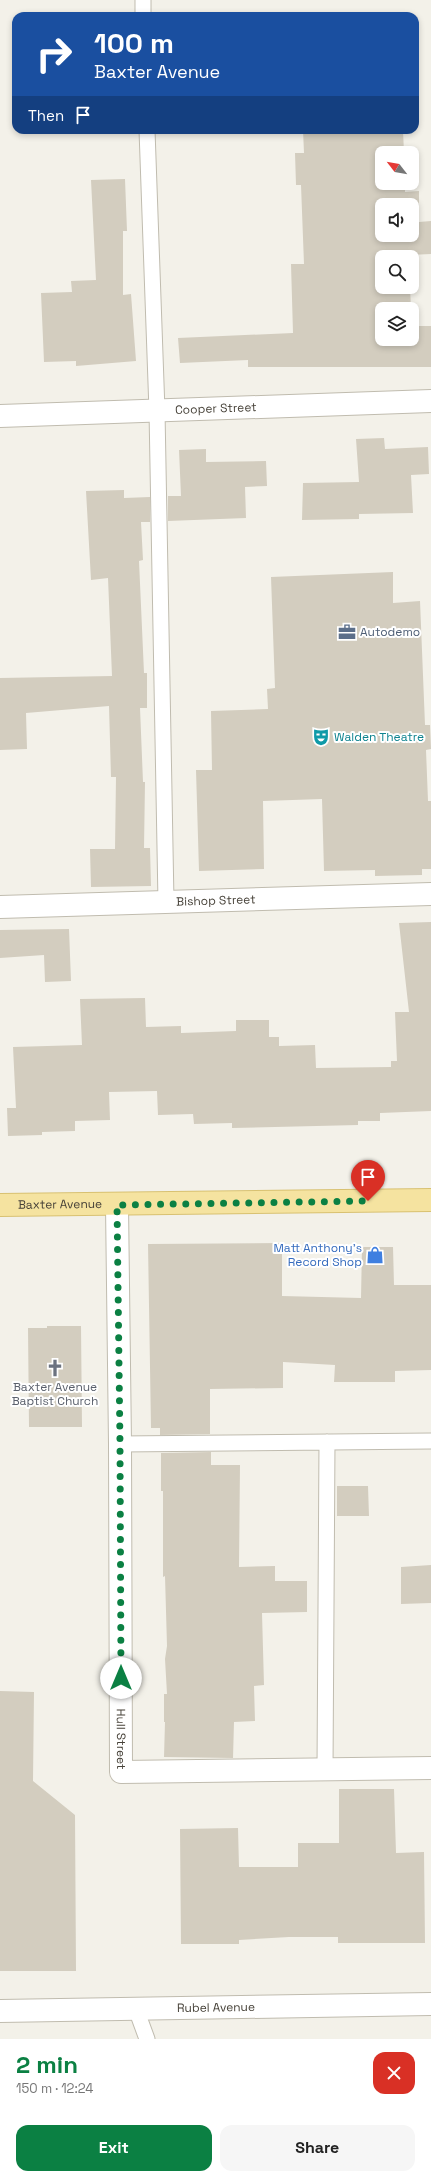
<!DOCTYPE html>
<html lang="en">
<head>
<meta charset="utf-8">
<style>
  :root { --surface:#fff; --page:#f6f6f6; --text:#222; --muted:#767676; --accent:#0b8043 }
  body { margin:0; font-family:"Space Grotesk",sans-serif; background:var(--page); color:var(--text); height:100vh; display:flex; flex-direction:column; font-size:15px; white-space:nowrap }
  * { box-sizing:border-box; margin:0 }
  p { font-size:13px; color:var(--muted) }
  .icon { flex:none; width:22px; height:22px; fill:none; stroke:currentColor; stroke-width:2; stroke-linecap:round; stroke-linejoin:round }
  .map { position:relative; height:2039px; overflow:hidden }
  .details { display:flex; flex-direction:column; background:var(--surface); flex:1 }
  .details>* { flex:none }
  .banner { position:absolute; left:12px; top:12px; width:407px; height:122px; border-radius:12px; box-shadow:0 2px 6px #0003; background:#1a4fa0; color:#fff; overflow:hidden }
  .needle { width:26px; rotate:301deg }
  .tools { position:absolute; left:375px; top:146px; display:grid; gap:8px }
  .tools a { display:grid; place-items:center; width:44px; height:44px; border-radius:8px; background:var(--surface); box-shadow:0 2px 6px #0003; font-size:20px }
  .pin { position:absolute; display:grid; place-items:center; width:34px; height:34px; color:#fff; margin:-41px -17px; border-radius:50% 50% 50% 0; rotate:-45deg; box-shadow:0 0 4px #0007 }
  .pin .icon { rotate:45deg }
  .me { position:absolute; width:44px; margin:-22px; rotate:0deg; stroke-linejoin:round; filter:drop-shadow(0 0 3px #0008) }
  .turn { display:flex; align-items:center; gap:14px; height:84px; padding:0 16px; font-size:18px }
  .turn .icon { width:52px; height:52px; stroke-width:2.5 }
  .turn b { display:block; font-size:28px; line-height:34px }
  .then { display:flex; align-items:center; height:38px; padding:0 16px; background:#0003; gap:8px; font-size:15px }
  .round { display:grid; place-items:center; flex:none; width:42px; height:42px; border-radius:12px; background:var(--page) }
  .summary { display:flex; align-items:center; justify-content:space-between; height:68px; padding:0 16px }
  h1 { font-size:24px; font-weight:800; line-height:30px; color:var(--accent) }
  .primary-button { display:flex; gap:8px; margin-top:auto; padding:8px 16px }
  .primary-button a { flex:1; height:46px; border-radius:12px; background:var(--accent); color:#fff; font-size:16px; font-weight:800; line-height:46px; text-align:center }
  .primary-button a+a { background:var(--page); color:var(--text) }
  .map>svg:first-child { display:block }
  .building { fill:#d3cdbf; fill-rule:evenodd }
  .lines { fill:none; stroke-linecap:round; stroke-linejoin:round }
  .lane-casing { stroke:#c0bcaf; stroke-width:17 }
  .street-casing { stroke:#c0bcaf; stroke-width:24 }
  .primary-casing { stroke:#d8c171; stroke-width:24 }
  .lane { stroke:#fff; stroke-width:15 }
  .street { stroke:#fff; stroke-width:22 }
  .primary { stroke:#f5e3a0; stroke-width:22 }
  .route { stroke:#0b8043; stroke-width:7; stroke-dasharray:0 12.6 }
  .labels { text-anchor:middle; stroke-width:4; stroke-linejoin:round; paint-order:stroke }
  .street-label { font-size:12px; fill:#464138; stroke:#fff }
  .service-label { font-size:12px; fill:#4e5e75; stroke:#fff; text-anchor:start }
  .culture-label { font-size:12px; fill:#0d838f; stroke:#fff; text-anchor:start }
  .shop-label { font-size:12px; fill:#366cbe; stroke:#fff; text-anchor:end }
  .worship-label { font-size:12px; fill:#5b616d; stroke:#fff }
</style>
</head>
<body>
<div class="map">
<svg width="431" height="2039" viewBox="0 0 431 2039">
  <rect width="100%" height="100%" fill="#f3f1e9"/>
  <path class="building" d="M303 130H403L404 153H382V183H405V192L419 191V222L431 221V254L409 255V257H382V287H410L411 309H382V339H412V326H431V367H248V360L180 363 178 338 293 333 291 264H304L301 185H296L295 153H304ZM382 205H412V235H382Z
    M125 179 127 231H123V295L131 294 136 361 76 366V361L44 362 41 293 72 292 71 281 96 280 91 180Z
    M384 438 385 449 428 447 429 474 411 475 413 513 359 514V519L302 520 303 483 359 482 356 439Z
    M206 449V462L266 461 267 486 245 487 246 518 168 521V496H181L179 450Z
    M124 490V498L150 497V522H141L143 560 139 561 144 673H147V708H140L143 782H145L144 848H150L151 886 91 887 90 849H115L116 777H111L109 706 26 713 27 749 0 750V678L112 676 108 578 91 580 86 491Z
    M393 572V603L420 601 425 725H430L431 749 426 750 428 801H431V869H422V875L375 876V870L324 871 322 799 263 801 264 869 199 871 196 770H212L211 711 268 709 267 689 275 688 271 577Z
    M431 922V1111L380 1113V1121H358V1125L232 1128V1123L194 1124 193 1114 158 1115 157 1091 109 1092 110 1120 75 1121V1131L42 1132V1135L8 1136 7 1108H16L13 1047 82 1045 80 999 145 998 146 1027 181 1026V1033L236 1031V1020H269V1037H279V1046L315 1045 316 1068 391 1067V1061H397L395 1012H409L399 923Z
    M69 929 71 981 45 982 44 955 0 958V930Z
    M282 1243V1296L361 1298 362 1247H393L394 1285H431V1370L395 1371V1382H334L335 1365 283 1362V1388L210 1389V1434L160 1435V1428H151L148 1244Z
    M47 1326H81L82 1427H29L28 1328H47Z
    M211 1452V1465H240L239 1567 275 1566V1581H307V1612L262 1613 264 1685 254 1686 255 1721 234 1722 233 1758 164 1757 165 1722H164V1694H167L165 1659 167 1646 165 1576 163 1577V1491H161V1453Z
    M337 1486H368L369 1516H337Z
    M431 1565V1603L401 1604V1567Z
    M0 1691 34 1692 33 1781 75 1815 76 1971H0Z
    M339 1789H394L396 1853 424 1852 425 1943H338V1937H289L239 1940V1944H181L180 1829 238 1828 239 1867H298V1843H339Z"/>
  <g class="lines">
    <g class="lane-casing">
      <path id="lane" d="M143 0V16
        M147 130 157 411 166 902
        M120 1444 431 1441
        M325 1769 327 1442
        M136 2009 147 2039"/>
    </g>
    <g class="street-casing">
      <g id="street">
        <path id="s1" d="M0 416 431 401"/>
        <path id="s2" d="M0 907 431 894"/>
        <path id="s3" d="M117 1205 120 1444 121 1772 431 1768"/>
        <path id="s4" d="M0 2011 431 2004"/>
      </g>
    </g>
    <g class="primary-casing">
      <g id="primary">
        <path id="s5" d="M0 1205 431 1200"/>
      </g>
    </g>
    <use href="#lane" class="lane"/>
    <use href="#street" class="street"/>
    <use href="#primary" class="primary"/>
  </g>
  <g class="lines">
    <path class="route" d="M121 1678 120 1444 117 1205 368 1201"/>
  </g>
  <defs>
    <g id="office-bare" transform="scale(1.38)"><path d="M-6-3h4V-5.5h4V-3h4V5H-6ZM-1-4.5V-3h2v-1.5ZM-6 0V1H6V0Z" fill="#5c6f8a" stroke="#fff" stroke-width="2.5" paint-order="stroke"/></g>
    <g id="theatre-bare" transform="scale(1.38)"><path d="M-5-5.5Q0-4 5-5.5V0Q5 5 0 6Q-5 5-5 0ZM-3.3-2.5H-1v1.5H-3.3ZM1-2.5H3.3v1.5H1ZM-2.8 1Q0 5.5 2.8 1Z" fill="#0f9aa8" stroke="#fff" stroke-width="2.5" paint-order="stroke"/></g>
    <g id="shop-bare" transform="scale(1.38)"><path d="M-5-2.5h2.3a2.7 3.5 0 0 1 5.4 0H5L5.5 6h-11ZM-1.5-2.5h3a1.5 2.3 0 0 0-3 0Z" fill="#3f7fe0" stroke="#fff" stroke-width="2.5" paint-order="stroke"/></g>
    <g id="church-bare" transform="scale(1.38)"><path d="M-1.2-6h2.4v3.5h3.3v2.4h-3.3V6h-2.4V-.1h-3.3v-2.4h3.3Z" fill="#6b7280" stroke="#fff" stroke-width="2.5" paint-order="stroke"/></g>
  </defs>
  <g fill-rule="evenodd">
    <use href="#office-bare" x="347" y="632"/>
    <use href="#theatre-bare" x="321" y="737"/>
    <use href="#shop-bare" x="375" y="1255"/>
    <use href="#church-bare" x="55" y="1368"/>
  </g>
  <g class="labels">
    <g class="street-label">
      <text dy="4" stroke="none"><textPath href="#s1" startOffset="216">Cooper Street</textPath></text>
      <text dy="4" stroke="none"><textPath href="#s2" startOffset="216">Bishop Street</textPath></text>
      <text dy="4" stroke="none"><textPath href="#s5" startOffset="60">Baxter Avenue</textPath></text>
      <text dy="4" stroke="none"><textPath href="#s3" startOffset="534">Hull Street</textPath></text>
      <text dy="4" stroke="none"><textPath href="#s4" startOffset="216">Rubel Avenue</textPath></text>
    </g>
    <g class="service-label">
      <text x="360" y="636">Autodemo</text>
    </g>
    <g class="culture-label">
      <text x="334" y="741">Walden Theatre</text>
    </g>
    <g class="shop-label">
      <text x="362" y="1252">Matt Anthony's<tspan x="362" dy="14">Record Shop</tspan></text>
    </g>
    <g class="worship-label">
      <text x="55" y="1391">Baxter Avenue<tspan x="55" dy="14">Baptist Church</tspan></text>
    </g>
  </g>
</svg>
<div class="tools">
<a><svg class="needle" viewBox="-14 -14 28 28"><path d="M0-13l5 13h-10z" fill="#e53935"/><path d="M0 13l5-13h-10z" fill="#767676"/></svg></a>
<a><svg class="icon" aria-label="sound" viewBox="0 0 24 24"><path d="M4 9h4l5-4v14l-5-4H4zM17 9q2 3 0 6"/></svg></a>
<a><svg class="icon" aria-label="search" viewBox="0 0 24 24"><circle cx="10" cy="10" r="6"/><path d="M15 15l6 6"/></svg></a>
<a><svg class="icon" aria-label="layers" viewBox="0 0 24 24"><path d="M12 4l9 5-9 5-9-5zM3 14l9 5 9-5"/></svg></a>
</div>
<div class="pin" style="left:368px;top:1201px;background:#d93025"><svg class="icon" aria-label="arrive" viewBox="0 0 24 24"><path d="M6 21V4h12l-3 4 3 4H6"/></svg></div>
<svg class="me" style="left:121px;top:1678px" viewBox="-20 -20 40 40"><circle r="19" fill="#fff"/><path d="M0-13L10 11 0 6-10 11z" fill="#0b8043"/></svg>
<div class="banner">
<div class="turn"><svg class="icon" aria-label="right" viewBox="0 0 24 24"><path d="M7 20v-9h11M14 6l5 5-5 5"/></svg><div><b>100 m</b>Baxter Avenue</div></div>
<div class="then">Then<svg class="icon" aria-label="arrive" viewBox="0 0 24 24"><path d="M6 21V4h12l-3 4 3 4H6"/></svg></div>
</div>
</div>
<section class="details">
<div class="summary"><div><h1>2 min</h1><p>150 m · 12:24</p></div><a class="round" style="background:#d93025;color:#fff"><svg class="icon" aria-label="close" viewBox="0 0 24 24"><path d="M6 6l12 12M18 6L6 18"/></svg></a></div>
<div class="primary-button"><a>Exit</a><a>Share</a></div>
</section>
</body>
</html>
